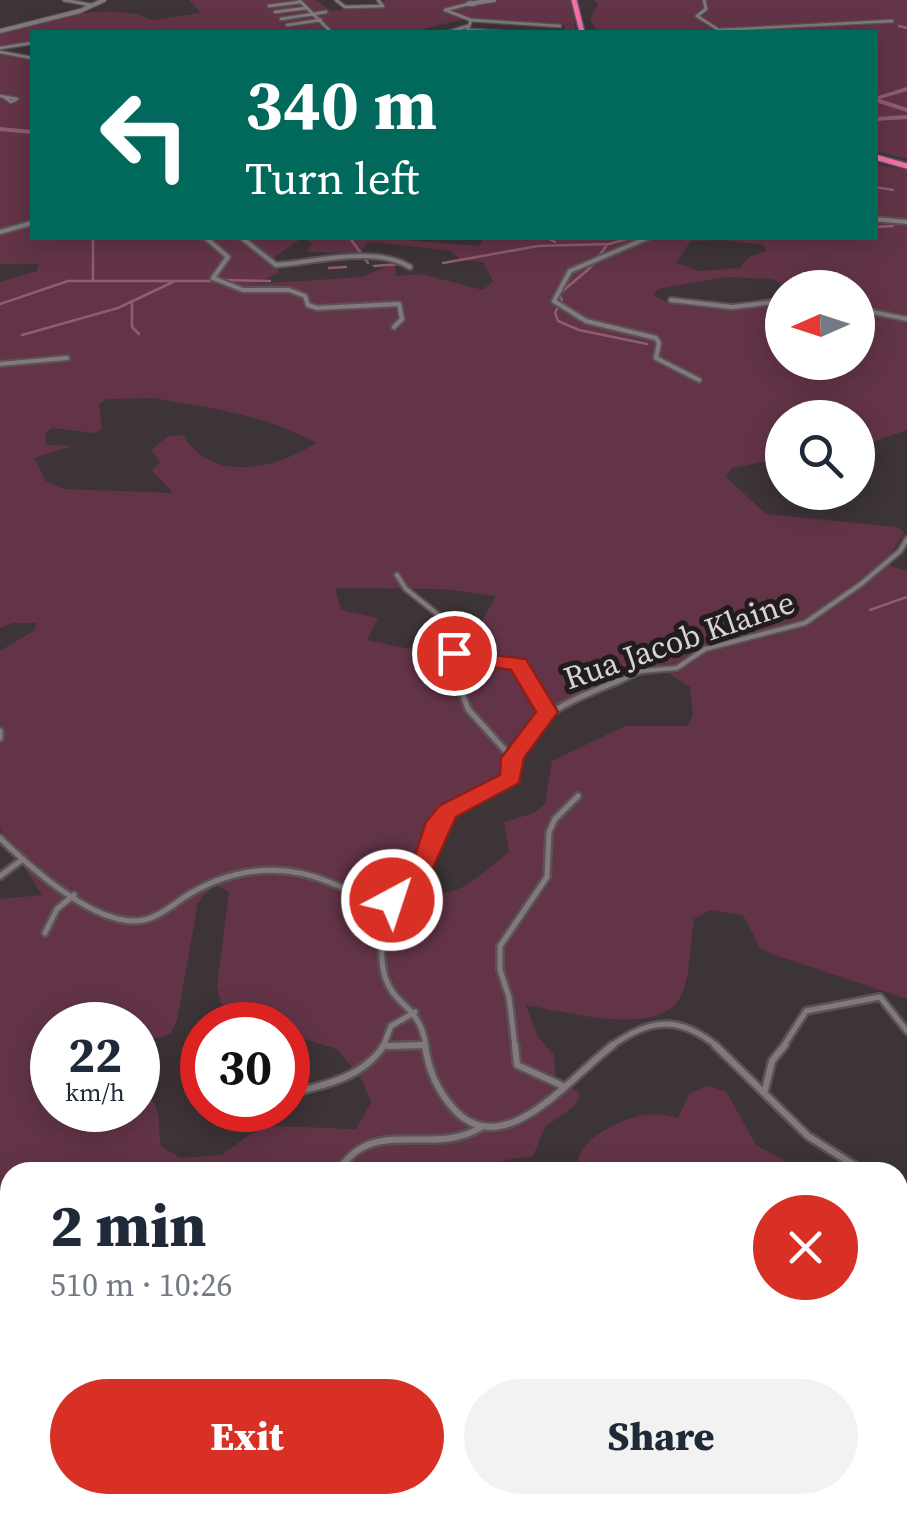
<!DOCTYPE html>
<html lang="en">
<head>
<meta charset="utf-8">
<style>
  :root { --surface:#fff; --page:#f2f2f3; --text:#1f2937; --muted:#747a83; --accent:#d93025 }
  body { margin:0; font-family:"Source Serif 4",serif; background:var(--page); color:var(--text); height:100vh; display:flex; flex-direction:column; font-size:38px; white-space:nowrap }
  * { box-sizing:border-box; margin:0 }
  p { font-size:32px; color:var(--muted) }
  .icon { flex:none; width:55px; height:55px; fill:none; stroke:currentColor; stroke-width:2; stroke-linecap:round; stroke-linejoin:round }
  .map { position:relative; flex:1; overflow:hidden }
  .details { position:absolute; left:0px; top:1162px; width:908px; height:352px; display:flex; flex-direction:column; background:var(--surface); border-radius:30px 30px 0 0; box-shadow:0 5px 25px #0003 }
  .details>* { flex:none }
  .hud { position:absolute; left:30px; top:30px; width:848px; height:210px; border-radius:0px; box-shadow:0 5px 25px #0003; background:#00695c; color:#fff; overflow:hidden }
  .needle { width:65px; rotate:267deg }
  .fabs { position:absolute; left:765px; top:270px; display:grid; gap:20px }
  .fabs a { display:grid; place-items:center; width:110px; height:110px; border-radius:50%; background:var(--surface); box-shadow:0 5px 25px #0003; font-size:50px }
  .speed { position:absolute; left:30px; top:1002px; display:flex; gap:20px; font-size:50px; font-weight:700; text-align:center }
  .speed>* { display:grid; place-content:center; width:130px; height:130px; border-radius:50%; background:var(--surface); box-shadow:0 5px 25px #0003; line-height:1 }
  .speed small { font-size:25px; font-weight:400 }
  .speed .limit { border:15px solid #d22; background:#fff; color:#111 }
  .pin { position:absolute; display:grid; place-items:center; width:85px; height:85px; color:#fff; margin:-42px; border:5px solid #fff; border-radius:50%; box-shadow:0 2px 10px #0007 }
  .me { position:absolute; width:110px; margin:-55px; rotate:40deg; stroke-linejoin:round; filter:drop-shadow(0 0 8px #0008) }
  .turn { display:flex; align-items:center; gap:35px; height:210px; padding:0 50px; font-size:45px }
  .turn .icon { width:130px; height:130px; stroke-width:2.5 }
  .turn b { display:block; font-size:70px; line-height:85px }
  .round { display:grid; place-items:center; flex:none; width:105px; height:105px; border-radius:52px; background:var(--page) }
  .overview { display:flex; align-items:center; justify-content:space-between; height:170px; padding:0 50px }
  h1 { font-size:60px; font-weight:800; line-height:75px }
  .action { display:flex; gap:20px; margin-top:auto; padding:20px 50px }
  .action a { flex:1; height:115px; border-radius:60px; background:var(--accent); color:#fff; font-size:40px; font-weight:800; line-height:115px; text-align:center }
  .action a+a { background:var(--page); color:var(--text) }
  .map>svg:first-child { display:block }
  .green { fill:#633448; fill-rule:evenodd }
  .lines { fill:none; stroke-linecap:round; stroke-linejoin:round }
  .stream { stroke:#8f5c71; stroke-width:2.5 }
  .river { fill:#8f5c71; fill-rule:evenodd }
  .street-far3-casing { stroke:#595355; stroke-width:5 }
  .street-far2-casing { stroke:#595355; stroke-width:8 }
  .street-far1-casing { stroke:#595355; stroke-width:10 }
  .street-casing { stroke:#595355; stroke-width:11 }
  .secondary-far1-casing { stroke:#595355; stroke-width:6 }
  .secondary-casing { stroke:#595355; stroke-width:15 }
  .highway-casing { stroke:#595355; stroke-width:8 }
  .street-far3 { stroke:#83797c; stroke-width:2.5 }
  .street-far2 { stroke:#83797c; stroke-width:4 }
  .street-far1 { stroke:#83797c; stroke-width:5 }
  .street { stroke:#83797c; stroke-width:6 }
  .secondary-far1 { stroke:#83797c; stroke-width:4 }
  .secondary { stroke:#83797c; stroke-width:10 }
  .highway { stroke:#f66fac; stroke-width:5 }
  .route { fill:#d93025; stroke:#8d1f18; stroke-width:2.5 }
  .labels { text-anchor:middle; stroke-width:10; stroke-linejoin:round; paint-order:stroke }
  .street-label { font-size:32px; fill:#d8d3d5; stroke:#211d1e }
</style>
</head>
<body>
<div class="map">
<svg width="907" height="1513" viewBox="0 0 907 1513">
  <rect width="100%" height="100%" fill="#3c3437"/>
  <path class="green" d="M189 0H316L331 11 381 5 386 0H571L576 32H564L565 25 469 18 411 32H32V43L0 46V33C48 20 107 0 152 20L201 13Z
    M594 0H907V159L875 151V32H619L595 29 590 19 598 4Z
    M0 52 32 61V238H381L479 246 485 238H875V164L907 170V430L858 447V418H782V458L732 468 726 477 766 514 896 527 905 532 884 564 907 571V999L769 953 760 948 743 915 710 910 694 919C690 942 691 975 681 996 661 1039 563 1011 526 1005L538 1037 554 1055 556 1080 577 1091 580 1097 574 1106 545 1127 533 1156 506 1160 495 1167V1172H10V1505H890L897 1513H0V899L42 895 0 829V651L35 630 36 623H13L0 628V282L37 271 39 264H0ZM302 238 313 243 306 252 361 253 366 243 374 242 450 251 461 260 483 262 493 281 483 290 421 274 396 276 395 265 391 264 363 277 255 284 279 273 277 267 266 263ZM723 240 764 245 766 251 749 257 740 268 699 271 676 263 691 241ZM727 277 772 279 786 287 858 288V362H782V293L777 301C740 306 686 316 653 295L658 289ZM154 398C209 408 267 415 316 443 276 469 212 484 183 435L168 436 151 450 160 462 152 470 173 493 65 489 46 481 34 458 72 446 46 445 45 433 52 428 95 433 102 428 99 404 107 399ZM335 588 444 589 496 596 478 629 435 639 410 649 367 640 378 618 341 610ZM668 673 690 687 693 715 688 726H625L552 761 545 804 534 813 504 822 509 852C474 879 449 912 406 879L439 815 511 784C521 757 538 739 548 712L621 678ZM214 884 229 892 217 986 221 1004 278 1011 301 1038 337 1049 363 1082 371 1103 356 1129 271 1126 250 1134 222 1155 180 1158 161 1146C157 1122 164 1100 138 1091V1110H52V1025H138V1037L159 1038 171 1033 177 1020 198 903Z
    M707 1086 726 1091 756 1145 805 1172H577C573 1139 625 1115 654 1114 661 1114 671 1116 678 1118L689 1094Z"/>
  <g class="lines">
    <path class="stream" d="M899 26 907 28
      M875 187 893 190
      M875 227 893 226
      M93 238V280
      M350 238 368 263
      M548 238 555 242
      M739 238H818
      M607 245 590 268 559 294 562 300 555 313 558 321 579 330 647 344
      M443 263 538 246 609 244 630 238
      M374 266 400 264
      M329 268 346 267
      M223 280 270 281
      M0 304 68 281H215
      M132 304V327L139 334
      M22 335 118 308 173 282
      M870 610 907 597"/>
    <path class="river" d="M907 87V91L880 99 907 108V112L875 102V97Z
      M907 115V119L875 121V117Z
      M0 127 32 130V134L0 131Z"/>
    <g class="street-far3-casing">
      <path id="street-far3" d="M64 0 91 5
        M299 0 329 30
        M336 0 345 7 383 6 378 0
        M704 0 706 9 697 16 719 30 892 21
        M269 6 300 2
        M275 12 306 8
        M281 19 326 12
        M471 20 560 26
        M287 25 321 20
        M467 30 503 32
        M449 32 468 26
        M467 32 471 20 445 10 468 4
        M0 48 32 43
        M0 52 32 58
        M0 96 17 99 11 102 4 97"/>
    </g>
    <g class="street-far2-casing">
      <path id="street-far2" d="M875 219 907 222
        M0 232 32 223
        M206 238 228 257 213 278 243 290H289L305 296 308 305 317 308 399 304 402 319 394 327
        M242 238 276 265C315 262 375 245 410 267
        M647 238 570 271 554 301 586 321 656 338 659 343 656 358 699 380
        M671 300 732 307 782 301
        M858 309 907 319
        M0 364 67 358
        M397 575 406 589 441 617 458 656 518 664 529 683
        M615 683 641 671 677 668 705 649 805 623 861 584 900 551 907 539"/>
    </g>
    <g class="street-far1-casing">
      <path id="street-far1" d="M528 680 547 711
        M460 687 468 709 512 758
        M0 731V738
        M0 838C31 868 90 921 135 921 153 921 169 908 183 898 228 869 279 861 329 882 340 887 361 893 369 903 388 924 377 953 385 977 395 1008 420 1004 426 1047
        M0 876 23 859
        M381 929 392 900 425 861 438 822 447 812 511 778C514 718 574 700 620 680
        M45 933 57 909 74 895
        M388 1046 424 1045
        M383 1047 391 1026 415 1012
        M515 1047 509 997 500 970V946L547 877 549 832 555 819 578 796
        M610 1047C650 1018 679 1015 718 1047
        M783 1047 806 1011 880 997 907 1031"/>
    </g>
    <g class="street-casing">
      <path id="street" d="M425 1045C428 1069 437 1090 453 1108 503 1166 572 1075 613 1045
        M515 1045 517 1065 561 1085
        M715 1045 808 1136 865 1172
        M388 1046 424 1045
        M765 1090 772 1061 785 1045
        M288 1094C324 1085 363 1078 384 1045
        M196 1100H202
        M338 1172C372 1115 430 1157 480 1128
        M898 1190 907 1196
        M0 1499 10 1495"/>
    </g>
    <g class="secondary-far1-casing">
      <path id="secondary-far1" d="M470 3 474 4H468Z
        M474 3 494 0
        M0 31 80 11 104 0"/>
    </g>
    <g class="secondary-casing">
      <path id="secondary" d="M898 1438 907 1439
        M892 1505 900 1513"/>
    </g>
    <g class="highway-casing">
      <path id="highway" d="M574 0 582 32
        M875 157 907 166"/>
    </g>
    <use href="#street-far3" class="street-far3"/>
    <use href="#street-far2" class="street-far2"/>
    <use href="#street-far1" class="street-far1"/>
    <use href="#street" class="street"/>
    <use href="#secondary-far1" class="secondary-far1"/>
    <use href="#secondary" class="secondary"/>
    <use href="#highway" class="highway"/>
  </g>
  <path class="route" d="M454 646 468 652 526 659 558 712 524 758 519 783 456 817 434 866 401 906 392 908 379 900 414 858 426 822 439 806 500 775 501 758 536 712 511 670 455 662 443 653Z"/>
  <g class="labels">
    <g class="street-label">
      <text transform="translate(679 640) rotate(-19)" y="11">Rua Jacob Klaine</text>
    </g>
  </g>
</svg>
<div class="fabs">
<a><svg class="needle" viewBox="-14 -14 28 28"><path d="M0-13l5 13h-10z" fill="#e53935"/><path d="M0 13l5-13h-10z" fill="#747a83"/></svg></a>
<a><svg class="icon" aria-label="search" viewBox="0 0 24 24"><circle cx="10" cy="10" r="6"/><path d="M15 15l6 6"/></svg></a>
</div>
<div class="speed"><div>22<small>km/h</small></div><div class="limit">30</div></div>
<div class="pin" style="left:454px;top:653px;background:#d93025"><svg class="icon" aria-label="arrive" viewBox="0 0 24 24"><path d="M6 21V4h12l-3 4 3 4H6"/></svg></div>
<svg class="me" style="left:392px;top:900px" viewBox="-20 -20 40 40"><circle r="17" fill="#d93025" stroke="#fff" stroke-width="3"/><path d="M0-11L8 9 0 5-8 9z" fill="#fff"/></svg>
<div class="hud">
<div class="turn"><svg class="icon" aria-label="left" viewBox="0 0 24 24"><path d="M17 20v-9H6M10 6l-5 5 5 5"/></svg><div><b>340 m</b>Turn left</div></div>
</div>
<section class="details">
<div class="overview"><div><h1>2 min</h1><p>510 m · 10:26</p></div><a class="round" style="background:#d93025;color:#fff"><svg class="icon" aria-label="close" viewBox="0 0 24 24"><path d="M6 6l12 12M18 6L6 18"/></svg></a></div>
<div class="action"><a>Exit</a><a>Share</a></div>
</section>
</div>
</body>
</html>
